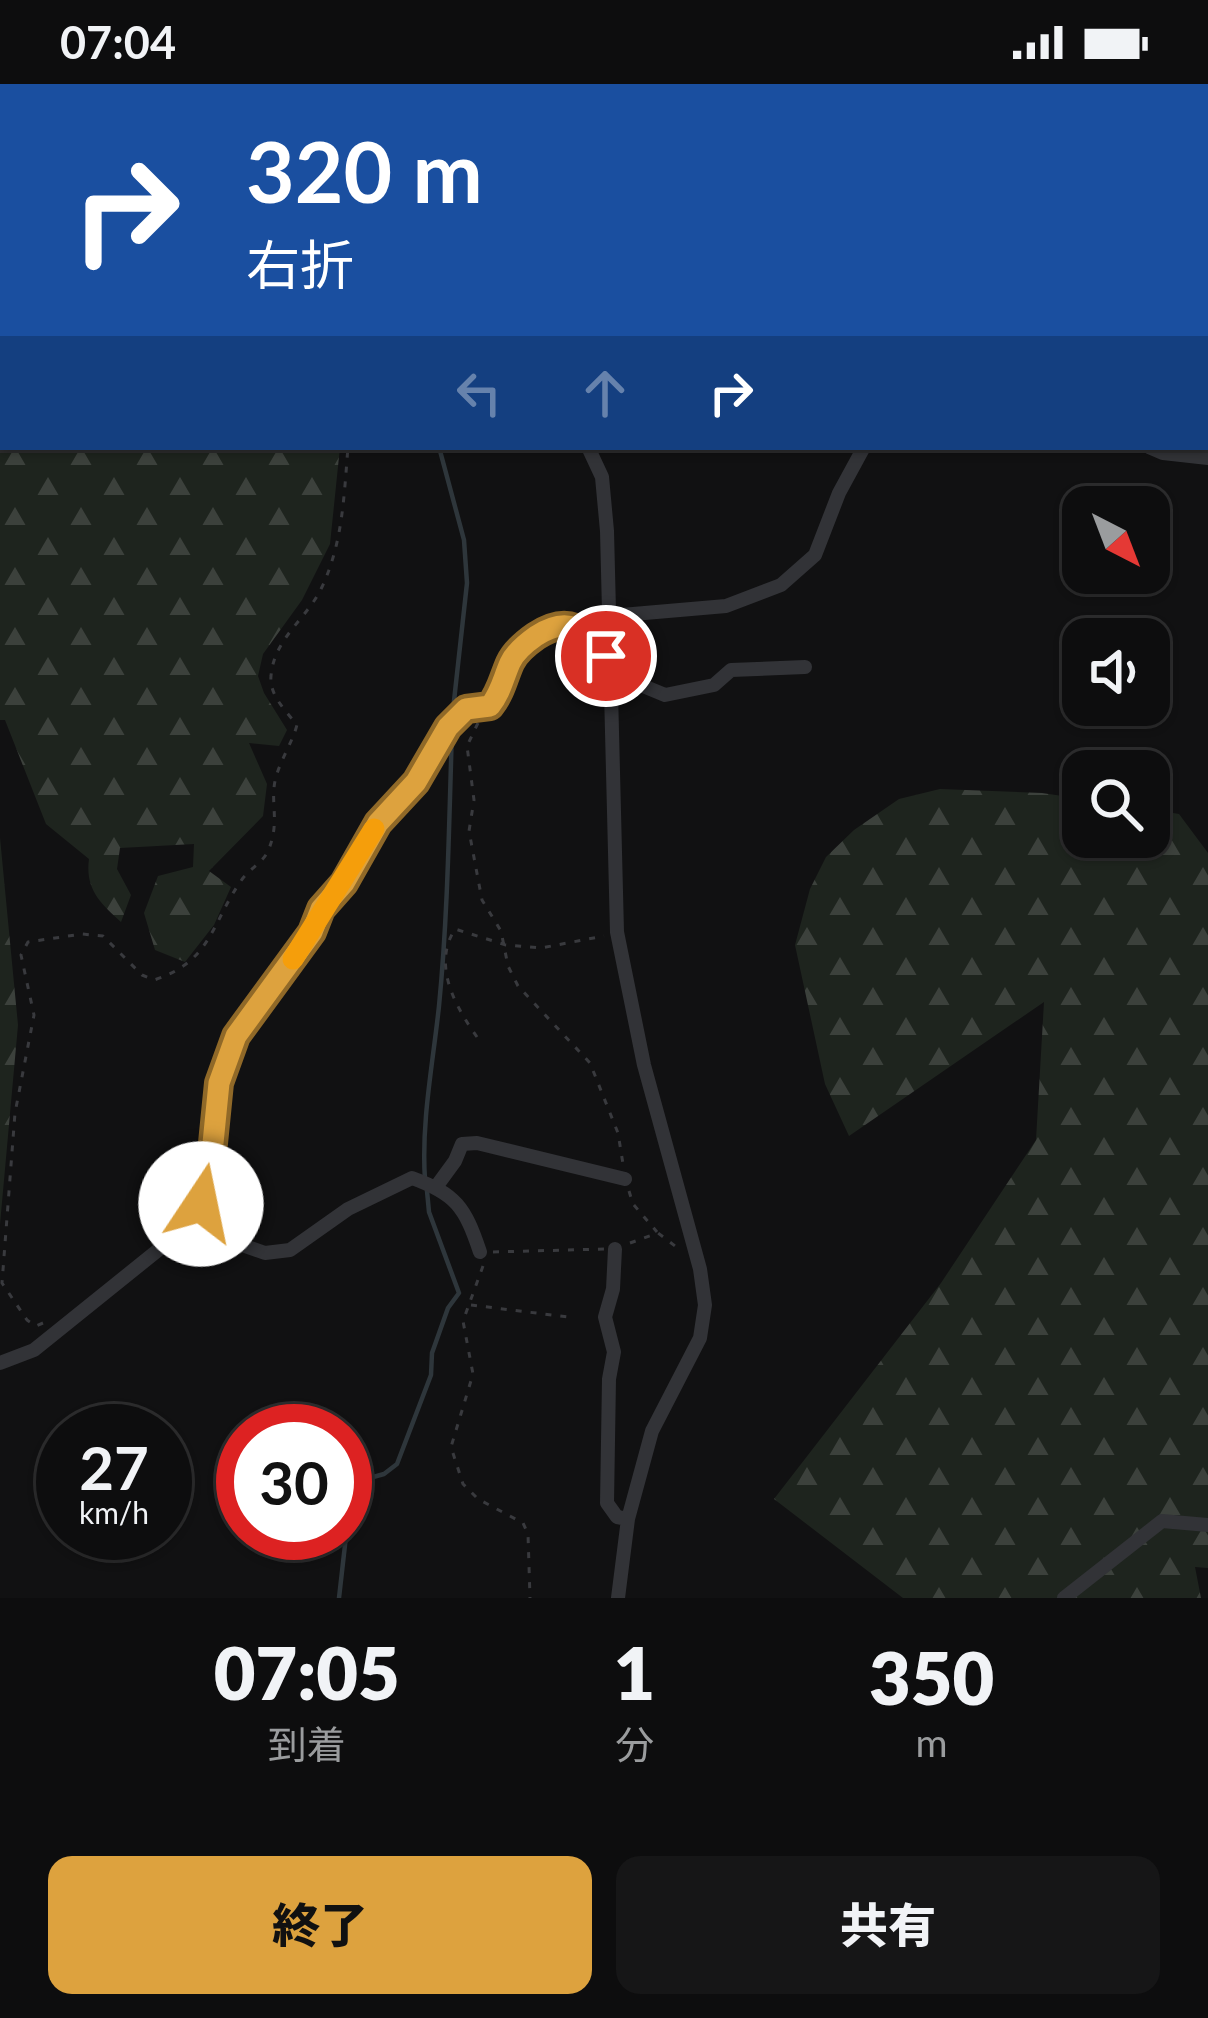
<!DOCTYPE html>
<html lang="ja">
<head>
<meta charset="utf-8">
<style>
  :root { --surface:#0d0d0e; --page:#161617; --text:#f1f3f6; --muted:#9a9c9e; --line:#2d2d2e; --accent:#dda23e }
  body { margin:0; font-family:Lato,"Noto Sans JP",sans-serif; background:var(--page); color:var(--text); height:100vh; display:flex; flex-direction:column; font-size:45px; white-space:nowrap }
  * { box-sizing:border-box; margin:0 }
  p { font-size:39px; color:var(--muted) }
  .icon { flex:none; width:66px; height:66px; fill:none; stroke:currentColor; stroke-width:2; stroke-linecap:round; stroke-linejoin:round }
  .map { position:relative; height:1514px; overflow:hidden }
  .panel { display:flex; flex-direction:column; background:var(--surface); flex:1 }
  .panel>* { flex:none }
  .hud { position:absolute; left:0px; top:0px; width:1209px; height:366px; box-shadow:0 3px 9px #0004,0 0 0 3px var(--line); background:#1a4fa0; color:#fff; overflow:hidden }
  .needle { width:78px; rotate:138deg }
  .tools { position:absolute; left:1062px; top:402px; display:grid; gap:24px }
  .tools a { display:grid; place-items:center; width:108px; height:108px; border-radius:24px; background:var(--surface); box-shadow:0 3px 9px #0004,0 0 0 3px var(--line); font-size:60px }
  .speed { position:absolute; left:36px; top:1320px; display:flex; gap:24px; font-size:60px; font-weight:700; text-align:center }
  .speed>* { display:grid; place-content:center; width:156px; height:156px; border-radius:50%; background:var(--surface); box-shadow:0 3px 9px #0004,0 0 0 3px var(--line); line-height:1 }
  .speed small { font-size:30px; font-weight:400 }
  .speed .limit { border:18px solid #d22; background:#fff; color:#111 }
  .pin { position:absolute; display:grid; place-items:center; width:102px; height:102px; color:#fff; margin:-51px; border:6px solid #fff; border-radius:50%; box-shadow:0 3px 12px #0007 }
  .me { position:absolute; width:132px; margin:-66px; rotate:11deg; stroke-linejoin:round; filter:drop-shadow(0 0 9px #0008) }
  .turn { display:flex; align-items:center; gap:42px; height:252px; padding:0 48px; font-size:54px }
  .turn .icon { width:156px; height:156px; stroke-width:2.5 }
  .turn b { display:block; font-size:84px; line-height:102px }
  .lanes { display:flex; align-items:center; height:114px; padding:0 48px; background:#0003; justify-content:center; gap:60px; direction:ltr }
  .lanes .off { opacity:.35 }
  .eta { display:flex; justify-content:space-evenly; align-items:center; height:204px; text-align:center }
  .eta b { font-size:72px; font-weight:800; line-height:84px }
  .button { display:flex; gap:24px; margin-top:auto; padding:24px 48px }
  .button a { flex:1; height:138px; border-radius:24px; background:var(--accent); color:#111; font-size:48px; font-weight:800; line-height:138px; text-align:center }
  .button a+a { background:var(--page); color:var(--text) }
  .status { display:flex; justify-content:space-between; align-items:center; height:84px; padding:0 60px; background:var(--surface); direction:ltr }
  .status svg { height:33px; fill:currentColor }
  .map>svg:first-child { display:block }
  .forest { fill:url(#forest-firs) }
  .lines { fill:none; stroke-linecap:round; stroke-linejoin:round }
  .stream { stroke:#2e363b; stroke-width:4.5 }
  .path { stroke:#393a3e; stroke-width:3; stroke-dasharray:6 9; stroke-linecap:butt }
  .minor { stroke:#323337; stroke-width:14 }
  .route-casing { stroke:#906928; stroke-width:30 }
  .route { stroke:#dda23e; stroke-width:21 }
  .slow { stroke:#f59e0b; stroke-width:21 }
</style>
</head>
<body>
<div class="status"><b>07:04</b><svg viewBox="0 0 49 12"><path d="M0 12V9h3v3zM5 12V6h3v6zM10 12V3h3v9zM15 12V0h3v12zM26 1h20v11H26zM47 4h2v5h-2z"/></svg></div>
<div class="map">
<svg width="1208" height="1514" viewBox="0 0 1208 1514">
  <defs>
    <pattern id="forest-firs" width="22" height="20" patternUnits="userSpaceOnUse" patternTransform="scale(3)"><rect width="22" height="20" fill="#1e241e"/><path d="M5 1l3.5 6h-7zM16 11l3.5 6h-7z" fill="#3c413c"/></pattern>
  </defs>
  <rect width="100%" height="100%" fill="#111112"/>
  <path class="forest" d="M0 0 337 3H3V363H340L330 460 302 516 263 570 258 592 264 609 287 646 279 662 249 659 267 700 263 732 209 787 231 803 214 841 185 878 155 866 144 829 158 792 193 783 194 760 120 764 117 785 131 811 121 838C100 819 85 805 89 775L46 740 5 636H0Z
    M682 0H1208V366L1185 363H1206V3Z
    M940 705 1042 709 1083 715V753H1149V725L1179 730 1208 769V1484L1195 1483 1201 1514H903L774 1415 941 1199 1036 1056 1044 918 849 1052 825 1000 795 861 810 805 826 773 854 746 899 715Z
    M0 754 18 941 0 1140Z"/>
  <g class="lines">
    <path class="stream" d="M402 0V3
      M439 363 464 456 467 499 452 635
      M425 1096C421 1038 433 979 439 922 448 830 449 738 452 646
      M339 1514 351 1408 366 1395 384 1390 397 1380 431 1291 432 1269 448 1224 459 1209 429 1128 427 1107"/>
    <path class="path" d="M283 3 284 0
      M0 117 3 118
      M478 639 467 662 474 716 469 747 482 816 501 847 508 882 518 902 590 979 618 1049 623 1080
      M477 953C455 922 432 881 455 845L506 861 541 864 604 852
      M629 1107 633 1120 657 1148
      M630 1159 658 1149 679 1165
      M493 1168 604 1165
      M483 1182 463 1237 473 1290 451 1363 463 1400 478 1415 523 1439 528 1450 530 1514
      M471 1221 568 1233
      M43 1239 36 1242 27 1236 2 1199 15 1029 34 931 21 871 28 858 82 850 103 852 142 891 154 896C213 877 211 838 243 794 251 784 263 778 268 767 281 737 269 718 276 693 281 675 292 659 297 641 286 627 269 611 271 592 274 554 307 535 322 503 343 458 344 411 348 363"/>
    <path class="minor" d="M450 0 451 3
      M644 0 646 3
      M588 363 602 393 607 447 617 848 644 981 700 1185 705 1221 700 1254 652 1347 628 1435 618 1514
      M1149 363 1163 369 1208 374
      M610 532 726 522 781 501 815 471 839 409 864 363
      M612 600 636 599 665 611 714 601 731 586 805 583
      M436 1103 455 1077 462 1060 477 1059 625 1095
      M188 1142 265 1169 290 1166 348 1125 412 1094C456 1110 465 1123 480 1168
      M615 1165 613 1205 605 1233 614 1268 609 1295 607 1419 617 1433 628 1435
      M0 1279 34 1266 188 1142 201 1120 210 1089 219 999 236 953 312 848 321 825 344 799 378 739 416 699 448 643 466 625 490 621C501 608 503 594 510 579 515 568 526 559 536 552 570 530 583 546 606 572H611
      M1064 1514 1162 1437 1208 1441"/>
  </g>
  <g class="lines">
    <g class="route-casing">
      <path id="route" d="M201 1120 210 1089 219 999 236 952 312 848 321 825 344 799 378 739 416 698 448 643 466 625 490 622C501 608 503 595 510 579 515 568 526 559 536 552 570 530 583 546 606 572"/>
    </g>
    <use href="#route" class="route"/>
    <path class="slow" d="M293 875 374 745"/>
  </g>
</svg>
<div class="tools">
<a><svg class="needle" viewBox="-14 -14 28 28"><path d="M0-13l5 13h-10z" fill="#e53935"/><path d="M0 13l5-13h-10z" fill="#9a9c9e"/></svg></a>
<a><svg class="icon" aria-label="sound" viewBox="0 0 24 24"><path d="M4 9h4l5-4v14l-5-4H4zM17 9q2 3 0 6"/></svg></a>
<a><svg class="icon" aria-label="search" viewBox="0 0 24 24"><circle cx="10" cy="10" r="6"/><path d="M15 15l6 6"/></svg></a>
</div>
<div class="speed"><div>27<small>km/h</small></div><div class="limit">30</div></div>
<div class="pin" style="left:606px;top:572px;background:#d93025"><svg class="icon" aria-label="arrive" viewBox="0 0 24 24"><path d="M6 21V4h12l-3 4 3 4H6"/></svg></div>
<svg class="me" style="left:201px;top:1120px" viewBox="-20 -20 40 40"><circle r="19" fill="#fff"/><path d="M0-13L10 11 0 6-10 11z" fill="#dda23e"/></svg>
<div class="hud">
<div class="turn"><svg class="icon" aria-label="right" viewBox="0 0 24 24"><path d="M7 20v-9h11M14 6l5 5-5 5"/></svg><div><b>320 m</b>右折</div></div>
<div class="lanes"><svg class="icon off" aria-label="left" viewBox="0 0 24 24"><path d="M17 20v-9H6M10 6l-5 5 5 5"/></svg><svg class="icon off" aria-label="ahead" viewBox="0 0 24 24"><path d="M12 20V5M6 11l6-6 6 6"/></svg><svg class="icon" aria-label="right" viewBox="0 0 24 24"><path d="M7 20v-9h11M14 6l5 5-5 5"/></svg></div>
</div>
</div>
<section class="panel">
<div class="eta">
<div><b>07:05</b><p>到着</p></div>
<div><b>1</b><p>分</p></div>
<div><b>350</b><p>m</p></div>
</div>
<div class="button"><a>終了</a><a>共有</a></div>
</section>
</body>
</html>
